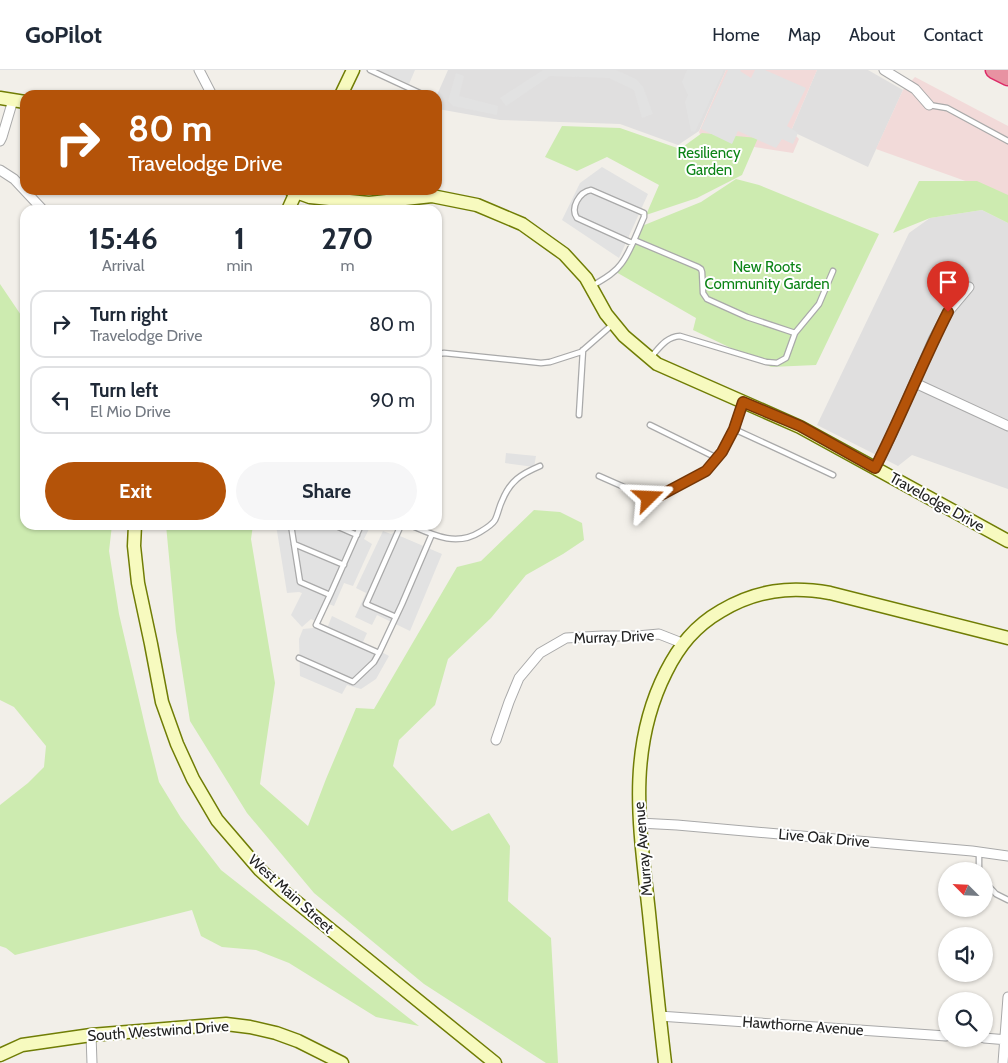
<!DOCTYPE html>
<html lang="en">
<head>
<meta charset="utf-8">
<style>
  :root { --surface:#fff; --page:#f6f6f7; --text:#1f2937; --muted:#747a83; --line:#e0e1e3; --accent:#b45309 }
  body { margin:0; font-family:Cabin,sans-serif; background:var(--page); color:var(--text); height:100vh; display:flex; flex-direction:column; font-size:19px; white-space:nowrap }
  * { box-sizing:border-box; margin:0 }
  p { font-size:16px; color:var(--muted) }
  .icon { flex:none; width:28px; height:28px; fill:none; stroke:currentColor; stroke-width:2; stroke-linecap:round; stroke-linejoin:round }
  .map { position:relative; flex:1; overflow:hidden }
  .side { position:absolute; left:20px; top:135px; width:422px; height:325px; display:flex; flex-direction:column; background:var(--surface); border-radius:15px; box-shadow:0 1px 4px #0004 }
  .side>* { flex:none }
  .banner { position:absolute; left:20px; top:20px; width:422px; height:105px; border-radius:15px; box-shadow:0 1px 4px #0004; background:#b45309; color:#fff; overflow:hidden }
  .needle { width:32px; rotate:294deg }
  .buttons { position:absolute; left:938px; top:792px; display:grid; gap:10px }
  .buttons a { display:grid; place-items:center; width:55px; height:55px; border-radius:50%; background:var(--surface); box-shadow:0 1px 4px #0004; font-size:25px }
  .pin { position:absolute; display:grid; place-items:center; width:42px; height:42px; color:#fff; margin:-51px -21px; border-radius:50% 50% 50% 0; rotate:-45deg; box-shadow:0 0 5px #0007 }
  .pin .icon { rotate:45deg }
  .me { position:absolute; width:55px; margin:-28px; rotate:69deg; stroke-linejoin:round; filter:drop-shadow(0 0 4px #0008) }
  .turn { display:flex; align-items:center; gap:18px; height:105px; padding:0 25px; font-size:22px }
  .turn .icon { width:65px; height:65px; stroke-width:2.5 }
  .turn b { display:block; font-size:35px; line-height:42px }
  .eta { display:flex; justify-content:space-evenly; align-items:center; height:85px; text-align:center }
  .eta b { font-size:30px; font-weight:800; line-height:35px }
  .action { display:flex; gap:10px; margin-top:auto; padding:10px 25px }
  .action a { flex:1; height:58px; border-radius:30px; background:var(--accent); color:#fff; font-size:20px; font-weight:800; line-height:58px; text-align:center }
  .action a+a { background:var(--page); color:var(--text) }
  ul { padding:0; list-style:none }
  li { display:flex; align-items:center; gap:15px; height:68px; margin:0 10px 8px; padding:0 15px; border:2px solid var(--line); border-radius:15px }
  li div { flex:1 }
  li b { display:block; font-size:19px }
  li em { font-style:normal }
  header { display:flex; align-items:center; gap:30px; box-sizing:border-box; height:70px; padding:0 25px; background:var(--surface); border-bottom:1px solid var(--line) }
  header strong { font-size:24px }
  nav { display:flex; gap:28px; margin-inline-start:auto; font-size:18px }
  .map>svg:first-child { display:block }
  .residential { fill:#e0dfdf }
  .commercial { fill:#f2dad9 }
  .grass { fill:#cdebb0 }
  .parking { fill:#e2e2e2 }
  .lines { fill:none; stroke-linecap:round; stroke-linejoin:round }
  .lane-casing { stroke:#a9a9a9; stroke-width:7 }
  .street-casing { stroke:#a9a9a9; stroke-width:11 }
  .secondary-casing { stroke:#707d05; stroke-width:15 }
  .highway-casing { stroke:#dc2a67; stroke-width:19 }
  .lane { stroke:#fff; stroke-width:4.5 }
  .street { stroke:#fff; stroke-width:9 }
  .secondary { stroke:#f7fabf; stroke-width:12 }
  .highway { stroke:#e892a2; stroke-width:16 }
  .route-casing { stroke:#753606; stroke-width:12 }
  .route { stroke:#b45309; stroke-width:9 }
  .labels { text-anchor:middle; stroke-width:4; stroke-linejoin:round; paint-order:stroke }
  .park-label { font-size:15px; fill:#0c8416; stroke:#fff }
  .street-label { font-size:15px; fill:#222; stroke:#fff }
</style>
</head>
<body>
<header>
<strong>GoPilot</strong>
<nav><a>Home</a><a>Map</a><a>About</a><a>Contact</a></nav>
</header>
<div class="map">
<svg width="1008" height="993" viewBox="0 0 1008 993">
  <rect width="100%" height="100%" fill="#f2efe9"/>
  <path class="residential" d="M448 0H726L699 61 678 75 620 54 500 50 438 39 437 25Z
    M817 0H868L903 20 868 97 791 61Z
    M982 140 1008 153V419L912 385 898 396 817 355 909 163 930 148Z"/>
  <path class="commercial" d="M726 0H817L791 61 799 69 793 83 702 69 699 62Z
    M915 7 1008 56V131L985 118 876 79 903 20Z"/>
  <path class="grass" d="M562 56 620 58 680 79 702 63 758 68 742 105 697 128 646 145 659 115 607 87 577 101 545 87Z
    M736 109 759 115 879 164 816 295 771 297 693 260 696 248 616 202 637 158 701 132Z
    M919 111H977L1008 125V153L982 140 930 148 893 163Z
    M0 214 25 251V455H112L109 481 119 544 146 660 159 712 181 748 221 800 419 956 376 947 289 893 256 880 222 877 201 866 192 840 15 885 6 878 0 876V735L28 713 44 697 46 676 14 637 0 630Z
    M534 440 560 442 582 453 584 470 563 484 526 505 491 548 448 589 435 635 399 670 393 696 452 761 489 743 510 776 508 831 551 868 558 993H546L424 914 314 823 247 743 190 651 176 561 166 455H253L251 469 275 613 260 714 308 756 326 709 356 638 374 639 457 497 481 491Z"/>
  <path class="parking" d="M377 0H415L409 14Z
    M543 0H616L636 9 643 17 653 44 642 48 634 20 609 8 550 6 506 36 500 28Z
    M687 0H724L695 62 691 61 685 32 688 25 682 12Z
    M728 0H741L740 1 751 8 755 0H765L806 18 787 56 798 63 793 74 782 69 776 78 738 61 732 74 701 59Z
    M456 3 464 6 459 26 498 36 497 45 453 36 448 31Z
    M602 97 648 124 619 188 562 150 580 113Z
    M506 383 536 386 534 397 505 393Z
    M276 455H371L364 469 372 474 353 516 344 513 334 536 324 532 315 551 311 549 302 557 291 545 302 523 299 522 287 523Z
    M383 461 391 464 393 463 442 484 410 561 377 545 372 555 355 547 366 523 356 518Z
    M332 546 367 563 363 572 389 586 376 609 361 619 347 615 342 624 300 606 299 569 303 559 313 558 316 552 328 556Z"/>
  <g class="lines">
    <g class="lane-casing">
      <path id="lane" d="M370 0 424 25
        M929 35 947 38 1008 71
        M634 170 698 197 701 199 702 202 703 223 707 229 747 247 795 263
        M592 216C602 210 614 204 621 194 630 183 638 160 644 147V143L591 120C579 122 570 138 577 148L632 173
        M438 284 444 283 541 293 550 292 581 282 613 254
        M651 287C660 277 666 267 680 266L766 292 777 293 786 288 795 263 819 234 833 201
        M743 333 734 359 784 382 833 405
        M579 345 583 280
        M650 355 717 388
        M599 406 649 428 661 425 706 401 722 382 734 359
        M291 455 300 512 330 525 361 455
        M334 455 357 465
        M410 455C433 465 456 477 480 462 485 459 492 455 495 450 498 444 499 437 502 431 510 411 521 404 540 396
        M294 474 344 495
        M330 525 316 555 379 583 402 534 432 464
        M396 547 366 534 401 455
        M299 588 353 612 374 592 379 583
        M979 782V801
        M984 811 996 824 1008 830"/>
    </g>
    <g class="street-casing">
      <path id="street" d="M199 0 212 25
        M884 0 915 19 929 35
        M0 71 2 67 13 30
        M0 100 14 109 43 140
        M915 313 1008 356
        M875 398 891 366 934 268 948 242 969 217
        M496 670 509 632 519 608 540 583 566 568 602 566H637L659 564 682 573
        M639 753 677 755 972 781 1008 786
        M659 946 946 966
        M91 965 92 993
        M984 968 1008 970
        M1003 993 1008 927"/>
    </g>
    <g class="secondary-casing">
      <path id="secondary" d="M341 25 353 0
        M0 28 25 32
        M291 120 310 127 369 133 432 126 477 135 522 154 564 184 586 208 606 244 624 266 657 294 800 357 1008 471
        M288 140 297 120
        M135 455 134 476 138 513 151 574 162 632 177 674 193 709 217 750 260 800 283 821 495 993
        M0 985 22 975 91 965 226 954 250 957 276 963 298 971 342 993
        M665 993C659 943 654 893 649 843 640 759 626 681 666 602 679 576 695 556 721 541 756 520 790 516 830 523L1008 568"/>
    </g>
    <g class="highway-casing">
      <path id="highway" d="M994 0 1008 7"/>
    </g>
    <use href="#lane" class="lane"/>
    <use href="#street" class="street"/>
    <use href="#secondary" class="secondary"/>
    <use href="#highway" class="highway"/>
  </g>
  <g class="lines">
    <g class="route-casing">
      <path id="route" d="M649 428 661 425 706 401 722 382 734 359 743 332 800 356 875 398C901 347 922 293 948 242"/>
    </g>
    <use href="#route" class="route"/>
  </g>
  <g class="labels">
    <g class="park-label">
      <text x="709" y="88">Resiliency<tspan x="709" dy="17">Garden</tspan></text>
      <text x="767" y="202">New Roots<tspan x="767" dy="17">Community Garden</tspan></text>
    </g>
    <g class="street-label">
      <text transform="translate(937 432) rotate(29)" y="5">Travelodge Drive</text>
      <text transform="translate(614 567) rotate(-2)" y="5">Murray Drive</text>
      <text transform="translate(824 768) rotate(5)" y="5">Live Oak Drive</text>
      <text transform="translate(643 779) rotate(-95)" y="5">Murray Avenue</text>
      <text transform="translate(291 824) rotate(42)" y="5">West Main Street</text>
      <text transform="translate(803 956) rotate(4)" y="5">Hawthorne Avenue</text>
      <text transform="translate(158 961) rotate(-4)" y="5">South Westwind Drive</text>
    </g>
  </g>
</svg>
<div class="buttons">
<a><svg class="needle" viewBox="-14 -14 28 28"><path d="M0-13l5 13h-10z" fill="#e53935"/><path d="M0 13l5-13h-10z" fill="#747a83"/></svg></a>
<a><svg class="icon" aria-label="sound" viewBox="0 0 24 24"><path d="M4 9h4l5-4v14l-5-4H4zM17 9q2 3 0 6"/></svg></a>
<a><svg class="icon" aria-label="search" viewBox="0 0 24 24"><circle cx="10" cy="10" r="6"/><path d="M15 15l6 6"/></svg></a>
</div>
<div class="pin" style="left:948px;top:242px;background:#d93025"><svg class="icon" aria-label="arrive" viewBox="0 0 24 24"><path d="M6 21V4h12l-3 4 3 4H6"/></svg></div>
<svg class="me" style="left:649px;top:428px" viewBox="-20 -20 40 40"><path d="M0-17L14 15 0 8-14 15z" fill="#b45309" stroke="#fff" stroke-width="4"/></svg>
<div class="banner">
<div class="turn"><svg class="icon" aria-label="right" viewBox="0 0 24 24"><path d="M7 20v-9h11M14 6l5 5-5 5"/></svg><div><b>80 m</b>Travelodge Drive</div></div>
</div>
<section class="side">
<div class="eta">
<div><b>15:46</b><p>Arrival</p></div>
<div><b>1</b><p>min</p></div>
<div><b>270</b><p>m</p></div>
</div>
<ul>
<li><svg class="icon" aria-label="right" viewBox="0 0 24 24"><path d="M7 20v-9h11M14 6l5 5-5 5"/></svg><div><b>Turn right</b><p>Travelodge Drive</p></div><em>80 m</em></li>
<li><svg class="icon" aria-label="left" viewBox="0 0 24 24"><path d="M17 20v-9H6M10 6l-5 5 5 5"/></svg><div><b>Turn left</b><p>El Mio Drive</p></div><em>90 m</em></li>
</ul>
<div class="action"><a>Exit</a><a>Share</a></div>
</section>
</div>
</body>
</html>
